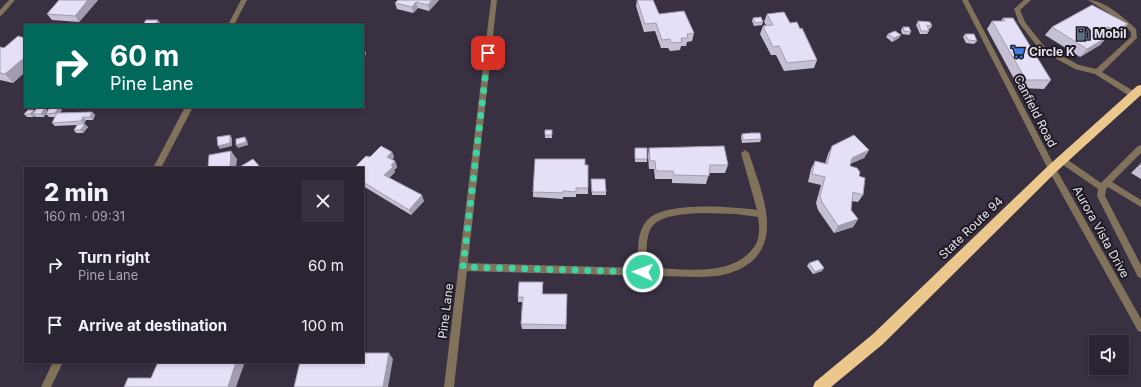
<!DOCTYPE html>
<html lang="en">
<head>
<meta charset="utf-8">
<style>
  :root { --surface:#2b2432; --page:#37303e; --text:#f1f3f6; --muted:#a6a4ac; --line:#47414d }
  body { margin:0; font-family:Inter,sans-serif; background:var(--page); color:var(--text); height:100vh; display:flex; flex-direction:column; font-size:15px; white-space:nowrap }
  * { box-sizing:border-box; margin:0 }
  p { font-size:13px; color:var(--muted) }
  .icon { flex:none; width:22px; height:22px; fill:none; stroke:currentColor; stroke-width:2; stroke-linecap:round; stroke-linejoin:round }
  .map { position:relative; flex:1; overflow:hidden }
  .panel { position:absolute; left:24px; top:167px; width:340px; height:196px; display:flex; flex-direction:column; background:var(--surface); border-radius:0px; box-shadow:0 2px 6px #0003,0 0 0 1px var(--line) }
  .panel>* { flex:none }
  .top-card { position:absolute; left:24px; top:24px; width:340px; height:84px; border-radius:0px; box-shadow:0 2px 6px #0003,0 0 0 1px var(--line); background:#00695c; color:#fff; overflow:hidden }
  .controls { position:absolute; left:1089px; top:335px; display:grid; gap:8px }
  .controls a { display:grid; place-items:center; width:40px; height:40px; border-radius:0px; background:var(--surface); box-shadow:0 2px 6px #0003,0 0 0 1px var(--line); font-size:20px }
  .pin { position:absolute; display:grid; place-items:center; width:34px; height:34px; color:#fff; margin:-17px; border-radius:8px; box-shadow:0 2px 6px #0006 }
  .me { position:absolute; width:44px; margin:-22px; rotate:272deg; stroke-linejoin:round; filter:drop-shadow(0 0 3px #0008) }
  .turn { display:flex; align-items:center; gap:14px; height:84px; padding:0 20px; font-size:18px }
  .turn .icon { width:52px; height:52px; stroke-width:2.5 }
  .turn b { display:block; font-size:28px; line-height:34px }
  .round { display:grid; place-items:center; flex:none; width:42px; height:42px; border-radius:0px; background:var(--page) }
  .overview { display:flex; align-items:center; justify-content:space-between; height:68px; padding:0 20px }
  h1 { font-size:24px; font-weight:800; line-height:30px }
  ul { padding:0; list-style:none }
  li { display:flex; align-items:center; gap:12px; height:60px; padding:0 20px }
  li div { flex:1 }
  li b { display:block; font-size:15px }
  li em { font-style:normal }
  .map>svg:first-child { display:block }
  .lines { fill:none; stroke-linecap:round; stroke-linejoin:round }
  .lane { fill:#81735b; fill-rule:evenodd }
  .street { fill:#81735b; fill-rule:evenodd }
  .highway { fill:#ebc78b; fill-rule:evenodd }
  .wall { fill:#c6c0d5 }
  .shaded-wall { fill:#a19cae }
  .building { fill:#e6dff8; stroke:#a19cae }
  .route { stroke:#3cd4a4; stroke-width:7; stroke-dasharray:0 12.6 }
  .labels { text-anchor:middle; stroke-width:4; stroke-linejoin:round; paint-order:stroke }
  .poi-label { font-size:12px; font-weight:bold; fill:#e6e1ec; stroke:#1e1a22; text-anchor:start }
  .street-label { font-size:12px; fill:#e6e1ec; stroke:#1e1a22 }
</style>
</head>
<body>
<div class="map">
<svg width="1141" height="387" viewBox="0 0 1141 387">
  <rect width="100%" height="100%" fill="#393042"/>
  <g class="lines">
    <path class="lane" d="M1024 0H1031L1020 10 1025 22 1044 46 1079 65 1096 69 1131 37V32L1117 18 1088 0C1105 0 1124 18 1136 29L1137 38 1102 72 1137 93 1138 95 1137 97H1131L1095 74 1075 69 1040 50 1019 23 1014 9Z
      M1141 145V153L1112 182 1141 200V207L1108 187 1106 189 1105 196 1141 265V278L1138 277 1097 196 1098 189 1059 162 1058 160 1062 157 1065 158 1101 183 1138 146Z
      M745 150 749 153C759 186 783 235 751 262 736 274 718 277 699 277L463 271 460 270 459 267 460 264 463 263 639 268C638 253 636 236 645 223 660 200 732 207 757 210L741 153ZM702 213 736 214 758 217C759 224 760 231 758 238 757 244 753 249 748 254 723 277 679 268 647 268 647 256 645 242 650 230 657 214 687 214 702 213Z"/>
    <path class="street" d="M9 0H15L2 15 0 16V10Z
      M241 0H247L234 25H228Z
      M491 0H497L454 387H444Z
      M962 0H968L1055 167 1141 319V332L1138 331 1049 171Z
      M185 107H193L161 168H153Z
      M53 362H63L51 387H41Z"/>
    <path class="highway" d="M1141 85V95L1056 172 883 344 831 387H813L815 382 873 334 1048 166 1137 86Z"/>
  </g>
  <path class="wall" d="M98 0 79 22 52 20 47 14Z
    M439 0 429 11 418 8 413 13 397 9 395 3Z
    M637 0H653L659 14 694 33 692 41 687 42 686 46H681L680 50 670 51 668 48H661L655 31 644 32 636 6Z
    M767 14 790 23 817 60 814 68 784 71 776 55H771L760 34 763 26 766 25 764 22Z
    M753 18 763 22 762 25 754 26 752 21Z
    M1003 18 1051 80 1044 89 1019 88 987 29 992 21H1001Z
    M918 21 932 26 930 29H928L929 31 927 34H920L916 25Z
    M1128 24 1121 32 1108 39 1106 38 1100 45 1080 57 1045 35 1052 27Z
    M903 27 911 32 909 35 902 34 901 30Z
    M888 34 899 38 892 42 886 37Z
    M965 34 977 41 974 44 966 43 963 37Z
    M25 38V72L13 83 0 80V47L4 48Z
    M59 107 62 110 60 113 92 112 95 115 93 120H86L84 124 88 127 83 133H76L74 130 77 125 55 126 52 123 55 117H49L46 114 47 112 44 117H36L35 116 33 117H27L24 114 48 111Z
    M545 130 552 133V138H545Z
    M742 134 761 139 760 142 742 143 741 137Z
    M832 146 869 150 864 158 850 164V166L859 176 863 195 858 202 852 201 851 210 858 219 853 227 834 233 818 210 816 203 821 185 808 182 811 169 815 161 825 164 828 154Z
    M635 148 647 159V162H635Z
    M649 148 728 165 725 173H709L706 184 672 183V179H655L654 169H649L648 156Z
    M392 152 394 157 392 160 395 161 397 167 394 170 395 172 389 178 424 201 411 215 363 186V168L370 157Z
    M1141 163V179L1131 173Z
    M585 165H588V194H576V197H563V199L533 197V192Z
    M591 182 606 192V195H592Z
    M809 263 824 268 822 271 813 274 807 266Z
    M543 287V294H567L566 329H522L521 324 522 302H518V297Z"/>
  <path class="shaded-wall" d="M88 0H98L79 22 75 16Z
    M432 0H439L429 11 428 5Z
    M416 2 418 8 413 13 412 7Z
    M158 20 160 23 159 25H155Z
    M1128 24 1121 32 1108 39 1115 30Z
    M1108 27 1101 36 1100 32Z
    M901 35 899 38 892 42 894 38Z
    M1107 37 1100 45 1080 57 1087 49Z
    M363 45 366 53 363 64Z
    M25 57V72L13 83 5 74Z
    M59 107 62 110 58 117 55 113Z
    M45 108 48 111 44 117 41 114Z
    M34 110 37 113 33 114 35 116 33 117 30 114Z
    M92 112 95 115 93 120 90 117Z
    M83 117 86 120 84 124 81 121Z
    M85 124 88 127 83 133 80 130Z
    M230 135 232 138V146L220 149 218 146Z
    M245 137 247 140 248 145 238 148 236 145Z
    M869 150 864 158 847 165 852 158Z
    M231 151 237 159 236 168H230Z
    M392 152 394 157 389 163 387 157Z
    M395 161 397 167 394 170 395 172 386 180 384 175 391 165Z
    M422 195 424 201 411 215 409 210Z
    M858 219 853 227 834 233 838 226Z
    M824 268 822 271 813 274 815 272Z
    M389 353 393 359 388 387H383Z
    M236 362H245L236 387H228Z"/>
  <path class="building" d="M59 0H88L75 16 47 14Z
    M398 0H432L428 5 416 2 412 7 395 3Z
    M637 0H653L659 14 684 11 694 33 687 34 688 38H681L682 42 671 43 670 39 662 40 656 23 645 24Z
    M1092 5 1128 24 1115 30 1108 27 1100 32 1107 37 1087 49 1052 27Z
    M784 12 790 23 797 22 800 29 802 28 817 60 787 63 779 46 773 47 763 26 773 25 767 14Z
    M761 17 763 22 755 23 753 18Z
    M1003 18H1013L1051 80H1026L992 21H1005Z
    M146 20H158L155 25H143Z
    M918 21 930 22 932 26 927 25 929 31H921Z
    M903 27H909L911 32 904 31Z
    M895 31 901 35 894 38 888 34Z
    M965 34H974L977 41 968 40Z
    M18 36 25 38V57L5 74 0 73V47L4 48Z
    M50 107H59L55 113 46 114Z
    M37 108H45L41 114H33Z
    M28 110H34L30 114H24Z
    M92 112 90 117H83L81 121 52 123 57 113Z
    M78 124H85L80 130H74Z
    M545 130H552V135H545Z
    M751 133H760L761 139 743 140 742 134Z
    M230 135V143L218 146 217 137Z
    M854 135 869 150 852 158 850 166 857 168 860 172 859 176 865 178 863 195 853 192 851 210 858 219 838 226 822 202 820 196 825 177 812 174 815 161 827 164 832 146Z
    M245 137 246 142 236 145V139Z
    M381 146 392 152 387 157 395 161 391 165 393 167 384 175 422 195 409 210 363 182V168H354L366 156 370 157Z
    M724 146 728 165H710L709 176 674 175 673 171H656L655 161H650L649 148Z
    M635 148H647V159H635Z
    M231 151 230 168H208L209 155Z
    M253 159 261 168H238Z
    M535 159H585V165H588V188H576V192L563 191V193L533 192Z
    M1141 164V169L1138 167Z
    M591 179H605L606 192H592Z
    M818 260 824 268 815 272 809 263Z
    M519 282H543L542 294H567L566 325 521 324 523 297H518Z
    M363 353H389L383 387H294L300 362H363Z
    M158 362H236L228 387H124L128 378H151Z"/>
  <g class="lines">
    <path class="route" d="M488 53 463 267 643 272"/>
  </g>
  <defs>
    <g id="fuel-bare" transform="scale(1.08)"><path d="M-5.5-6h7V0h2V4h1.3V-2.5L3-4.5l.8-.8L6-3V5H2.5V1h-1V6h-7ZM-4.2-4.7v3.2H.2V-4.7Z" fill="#5c6f8a" stroke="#1e1a22" stroke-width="2.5" paint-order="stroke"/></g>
    <g id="supermarket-bare" transform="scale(1.08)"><path d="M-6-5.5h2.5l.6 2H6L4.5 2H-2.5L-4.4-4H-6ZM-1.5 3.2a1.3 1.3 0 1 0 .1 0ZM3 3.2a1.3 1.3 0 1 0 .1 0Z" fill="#3f7fe0" stroke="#1e1a22" stroke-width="2.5" paint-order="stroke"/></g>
  </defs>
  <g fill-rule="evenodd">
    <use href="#fuel-bare" x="1083" y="34"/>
    <use href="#supermarket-bare" x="1018" y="52"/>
  </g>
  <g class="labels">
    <g class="poi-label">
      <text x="1094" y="38">Mobil</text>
      <text x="1029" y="56">Circle K</text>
    </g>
    <g class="street-label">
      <text transform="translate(1035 111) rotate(63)" y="4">Canfield Road</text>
      <text transform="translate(971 228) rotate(-44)" y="4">State Route 94</text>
      <text transform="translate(1101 232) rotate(61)" y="4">Aurora Vista Drive</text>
      <text transform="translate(446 311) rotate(-83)" y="4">Pine Lane</text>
    </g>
  </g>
</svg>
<div class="controls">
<a><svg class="icon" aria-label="sound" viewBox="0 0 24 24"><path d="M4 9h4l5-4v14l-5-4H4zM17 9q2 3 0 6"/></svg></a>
</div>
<div class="pin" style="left:488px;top:53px;background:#d93025"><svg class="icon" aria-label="arrive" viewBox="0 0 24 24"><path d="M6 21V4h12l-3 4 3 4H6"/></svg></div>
<svg class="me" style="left:643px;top:272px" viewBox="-20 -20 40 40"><circle r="17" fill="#3cd4a4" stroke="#fff" stroke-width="3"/><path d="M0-11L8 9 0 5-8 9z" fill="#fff"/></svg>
<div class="top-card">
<div class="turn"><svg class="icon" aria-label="right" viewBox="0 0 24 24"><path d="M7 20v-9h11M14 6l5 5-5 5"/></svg><div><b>60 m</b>Pine Lane</div></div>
</div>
<section class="panel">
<div class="overview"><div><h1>2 min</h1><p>160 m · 09:31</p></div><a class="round"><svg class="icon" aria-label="close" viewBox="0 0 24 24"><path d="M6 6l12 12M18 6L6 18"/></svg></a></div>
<ul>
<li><svg class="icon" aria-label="right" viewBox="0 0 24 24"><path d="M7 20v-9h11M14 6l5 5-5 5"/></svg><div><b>Turn right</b><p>Pine Lane</p></div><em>60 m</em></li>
<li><svg class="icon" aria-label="arrive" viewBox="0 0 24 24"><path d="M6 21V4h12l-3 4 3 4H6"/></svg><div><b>Arrive at destination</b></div><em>100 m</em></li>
</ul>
</section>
</div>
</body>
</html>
